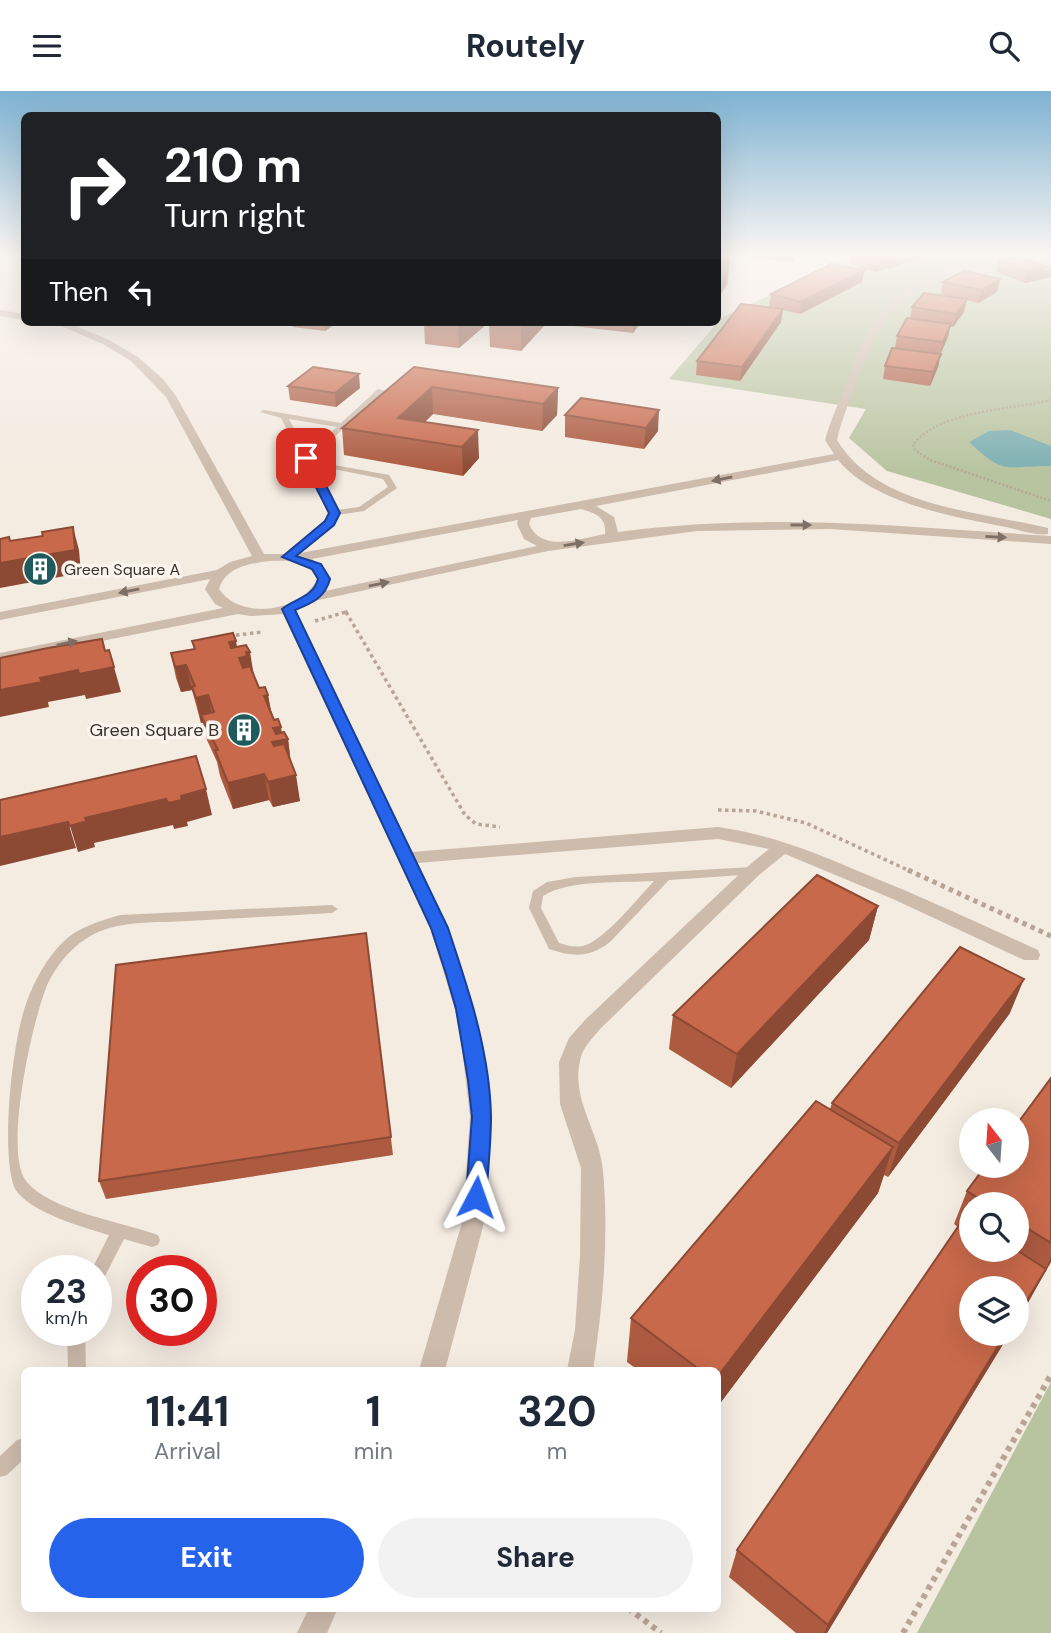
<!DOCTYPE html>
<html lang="en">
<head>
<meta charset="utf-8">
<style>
  :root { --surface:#fff; --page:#f2f2f3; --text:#1f2937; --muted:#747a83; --accent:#2563eb }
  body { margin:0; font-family:"DM Sans",sans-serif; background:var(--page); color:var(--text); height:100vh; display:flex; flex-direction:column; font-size:26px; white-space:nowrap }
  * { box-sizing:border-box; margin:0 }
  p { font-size:23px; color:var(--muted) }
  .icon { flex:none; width:38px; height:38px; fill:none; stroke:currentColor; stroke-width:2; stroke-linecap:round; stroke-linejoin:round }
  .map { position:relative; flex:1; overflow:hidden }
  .panel { position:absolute; left:21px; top:1276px; width:700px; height:245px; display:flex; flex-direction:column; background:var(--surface); border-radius:10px; box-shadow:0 7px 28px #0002 }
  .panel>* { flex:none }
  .banner { position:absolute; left:21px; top:21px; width:700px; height:214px; border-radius:10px; box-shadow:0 7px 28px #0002; background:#202124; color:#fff; overflow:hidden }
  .needle { width:46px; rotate:343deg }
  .controls { position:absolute; left:959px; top:1017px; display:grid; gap:14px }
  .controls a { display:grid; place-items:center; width:70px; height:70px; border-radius:50%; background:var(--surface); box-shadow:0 7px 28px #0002; font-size:35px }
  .speed { position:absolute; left:21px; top:1164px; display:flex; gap:14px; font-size:35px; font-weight:700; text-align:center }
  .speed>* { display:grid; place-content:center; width:91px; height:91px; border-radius:50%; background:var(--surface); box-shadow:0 7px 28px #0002; line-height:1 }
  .speed small { font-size:18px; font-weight:400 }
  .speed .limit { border:10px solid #d22; background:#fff; color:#111 }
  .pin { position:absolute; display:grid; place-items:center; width:60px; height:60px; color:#fff; margin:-30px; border-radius:14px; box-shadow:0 4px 10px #0006 }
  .me { position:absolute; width:77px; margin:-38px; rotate:4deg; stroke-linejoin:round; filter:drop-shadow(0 0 5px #0008) }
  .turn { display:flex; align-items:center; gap:24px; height:147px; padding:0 28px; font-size:32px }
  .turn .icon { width:91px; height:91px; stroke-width:2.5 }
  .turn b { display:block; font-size:49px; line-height:60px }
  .then { display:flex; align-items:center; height:66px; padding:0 28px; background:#0003; gap:14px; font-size:26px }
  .eta { display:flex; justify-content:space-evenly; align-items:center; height:119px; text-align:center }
  .eta b { font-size:42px; font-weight:700; line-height:49px }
  .primary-button { display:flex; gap:14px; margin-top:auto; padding:14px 28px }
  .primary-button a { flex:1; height:80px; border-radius:42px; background:var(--accent); color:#fff; font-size:28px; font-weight:700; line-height:80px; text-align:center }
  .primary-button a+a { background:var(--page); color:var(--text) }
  header { display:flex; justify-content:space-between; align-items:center; height:91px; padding:0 28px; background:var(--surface); font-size:32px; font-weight:700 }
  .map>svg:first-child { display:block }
  .green { fill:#b8c4a0 }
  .water { fill:#7fb0b2 }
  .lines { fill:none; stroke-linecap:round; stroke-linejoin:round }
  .path-far3 { stroke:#b9a596; stroke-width:2.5; stroke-dasharray:2 2; stroke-linecap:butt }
  .path-far2 { stroke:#b9a596; stroke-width:3.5; stroke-dasharray:3.5 3.5; stroke-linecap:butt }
  .path-far1 { stroke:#b9a596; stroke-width:5; stroke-dasharray:4.5 4.5; stroke-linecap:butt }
  .path { stroke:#b9a596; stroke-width:6; stroke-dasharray:5 5; stroke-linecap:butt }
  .lane { fill:#cdbbac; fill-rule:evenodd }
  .street { fill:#cdbbac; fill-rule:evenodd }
  .wall { fill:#ac5a40; fill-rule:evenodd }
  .shaded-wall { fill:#8c4a34 }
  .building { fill:#c8694b; stroke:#8c4a34; stroke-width:2 }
  .oneway { fill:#7d6f65 }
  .route { fill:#2563eb; stroke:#184099; stroke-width:2 }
  .labels { text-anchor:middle; stroke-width:7; stroke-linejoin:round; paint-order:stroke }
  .far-poi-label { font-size:16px; fill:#3b302b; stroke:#fbf5ee; text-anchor:start }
  .poi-label { font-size:18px; fill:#3b302b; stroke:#fbf5ee; text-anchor:end }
</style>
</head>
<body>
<header><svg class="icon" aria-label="menu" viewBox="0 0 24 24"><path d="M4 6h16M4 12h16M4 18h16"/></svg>Routely<svg class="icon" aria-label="search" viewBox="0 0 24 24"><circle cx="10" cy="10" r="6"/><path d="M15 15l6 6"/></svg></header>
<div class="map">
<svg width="1051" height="1542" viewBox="0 0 1051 1542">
  <rect width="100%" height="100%" fill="#f4ebe1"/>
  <path class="green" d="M853 165H1051V428L887 380 849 347 866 318 669 288 721 227Z
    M1051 1291V1542H917Z"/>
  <path class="water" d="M1010 339 1051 355V375C1005 375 1005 385 969 351L989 340Z"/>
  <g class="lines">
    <path class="path-far3" d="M1051 309C1011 319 939 319 913 354L915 359 930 369 1051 410
      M346 520 347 522
      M342 522 347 520"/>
    <path class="path-far2" d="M346 521 465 724 476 733 500 736
      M315 530 346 521
      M229 545 262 541
      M718 719 756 720 806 732 912 781"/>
    <path class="path-far1" d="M908 779 1051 845"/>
    <path class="path" d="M628 1517 661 1542
      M903 1542 1051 1284"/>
    <path class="lane" d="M378 298 385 300 310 368 314 376 334 374 389 384 397 397 364 420 337 424 333 433 291 468H285V464L326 430 330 422 281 327 260 321 264 319 341 332ZM289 328 337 336 307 362ZM334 378 383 388 388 396 359 416 337 419 317 381Z
      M753 776 757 777 759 780 757 783 669 789 610 851C589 867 573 866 549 858L529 817 533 800 547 791 576 786ZM654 790C638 807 607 846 586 854 577 857 568 855 559 852L541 817 543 805C569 788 623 792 654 790Z
      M332 814 338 818 332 822C284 825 236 827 188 830 157 832 123 829 94 843 74 853 58 872 48 892 33 926 3 1060 26 1090 50 1120 122 1131 158 1144L160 1149 158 1154 152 1156 124 1148 102 1191 96 1194V1180H91L109 1144C82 1136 31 1122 15 1098 0 1063 12 949 27 910 35 889 46 868 63 851 78 836 100 830 120 824Z
      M67 1239H85L86 1279H68Z
      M24 1347V1368L7 1384 0 1386V1365L17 1349Z"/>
    <path class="street" d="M1024 165C1007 175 973 178 951 185 892 205 876 237 856 293 849 312 841 330 837 349 878 417 978 420 1048 437V443C1035 445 1019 439 1006 436 954 426 873 412 838 369L596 415 614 426 618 441C763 421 906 436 1051 445V453L830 438 697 440 548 460 314 510 296 520 412 761 718 736C774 744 819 763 870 785 927 808 982 834 1038 859L1040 864 1038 869H1024L893 808 785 763 759 784 600 938C592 948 582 957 580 970 571 1009 600 1042 603 1080 609 1145 603 1215 593 1279H567L575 1239 580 1165 581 1077 560 1013 559 971 569 947 586 928 747 776 769 758 718 748 417 772 448 837 475 918 492 1025 485 1128 445 1279H419L463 1128 470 1025 461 949 455 918 430 837 283 523 251 525 238 523 0 570V562L223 517 215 513 205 498 210 488 0 529V521L217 479 230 471 252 465 166 306 131 270 103 253 52 231H66L109 249 138 266 163 288 176 305 264 463H295L834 363 825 349C830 330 839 312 846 293 870 227 886 200 955 178 978 171 1001 165 1024 165ZM581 418C595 422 607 426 605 443 580 447 542 463 529 433L531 427ZM518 429 517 433 524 448 537 455 325 500 331 488 325 478 312 468ZM269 470C288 469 308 469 317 488 302 521 240 530 219 498 226 476 248 473 269 470Z
      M0 219 24 223V229L0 225Z
      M309 1517H338L327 1542H297Z"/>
  </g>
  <path class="wall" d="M718 165H730L727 194 720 204H718Z
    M739 165H796L793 171Z
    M851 165H930L875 181 850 173Z
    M999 169 1051 186 1025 192 996 181Z
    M1000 188 997 201 978 212 967 209 964 221 953 236H950L948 246 940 263 938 276 930 295 883 288 885 275 895 257 897 245 910 228 912 216 955 207 941 203 943 191Z
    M862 191 800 223 783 219 781 231 740 290 696 284 697 270 769 216 771 203Z
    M292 231H338L325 240 293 236Z
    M424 231H489L459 257 425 253Z
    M489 231H641L633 242 547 232 521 260 490 256Z
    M414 276 558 297 557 324 542 340 433 323 425 331 479 367 463 385 344 364 342 337Z
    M288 295 360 297 336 316 290 309Z
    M581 307 658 340 644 358 565 346V324Z
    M192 550 237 556 254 585 259 597 268 604 272 624 274 629 281 642 288 648 291 672 300 710 273 716 269 709 233 718 220 685 217 671 207 649 203 632H201L192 599 181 601 176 587 171 562 194 558Z
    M878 815 869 849 731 997 669 958 673 924Z
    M366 842 393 1064 106 1108 99 1090Z
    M1010 922 888 1086 884 1084 878 1102 718 1315V1279H638L627 1271 631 1227 830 1018 832 1012Z
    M1051 987V1171L1043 1183 1029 1210 827 1542H796L729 1486 737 1459 958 1136 954 1133 967 1100ZM971 1113H1017V1158H971Z"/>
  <path class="shaded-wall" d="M728 165H730L727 194 720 204 723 172Z
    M891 165H930L875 181 877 169Z
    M1044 176 1051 180V186L1025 192 1028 180Z
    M865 179 862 191 800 223 801 211Z
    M1000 188 997 201 978 212 981 199Z
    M967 208 964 221 953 236 956 223Z
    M783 218 781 231 740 290 742 276Z
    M324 231H338L325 240Z
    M458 231H489L459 257Z
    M521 231H547L521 260Z
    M633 231H641L633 242Z
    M951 233 948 246 940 264 943 251Z
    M941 263 938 276 930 295 933 281Z
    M359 283 360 297 336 316 335 302Z
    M432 296 433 323 407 347 398 327Z
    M558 297 557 324 542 340 543 313Z
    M659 319 658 340 644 358 646 337Z
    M478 339 479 367 463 385 462 356Z
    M73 436 79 459 81 482 0 497V472Z
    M236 550 239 567 246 561H250L254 585 243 591 229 551Z
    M186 574 192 599 181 601 175 576Z
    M114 576 121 601 86 608 85 604 48 611 49 616 0 626V599L40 587 78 579Z
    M208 604 213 630 201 624 203 632H201L196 607Z
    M268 604 272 629 264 605Z
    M281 636 283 649 288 648 291 674 277 677 272 651 273 637Z
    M264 683 269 709 233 718 228 692Z
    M296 684 300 710 273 716 268 691Z
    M206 698 212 724 187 731 188 735 174 738 173 734 94 752 95 756 78 761 70 735 85 727 181 705Z
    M68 731 76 757 0 775V746Z
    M878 815 869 849 731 997 737 963Z
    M1024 888 1010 922 888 1086 899 1052Z
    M893 1056 878 1102 718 1315V1285Z
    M1051 1167V1171L1017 1231V1226L1042 1185Z
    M1006 1242H1010L827 1542H824L828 1534Z"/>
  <path class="building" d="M718 165H728L723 172 718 171Z
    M864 165H891L877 169Z
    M1017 166 1044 176 1028 180 999 169Z
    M1027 169H1030L1051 177V180L1042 182 1044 176Z
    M831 173 865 179 801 211 771 203Z
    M964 180 1000 188 981 199 943 191Z
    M924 202 967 208 956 223 912 216Z
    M741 213 783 218 742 276 697 270Z
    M907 227 951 233 943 251 897 245Z
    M892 257 941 263 933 281 885 275Z
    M313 276 359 283 335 302 288 295Z
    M414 276 558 297 543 313 432 296 398 327 478 339 462 356 342 337Z
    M581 307 659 319 646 337 565 324Z
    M73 436 75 459 0 472V448L9 446 10 450 43 445 42 441Z
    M233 542 236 550 229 551 231 557 246 554 250 561H246L247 565 239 567 243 577 250 575 259 597 265 596 268 604 264 605 274 629 278 628 281 636 273 637 276 643 284 641 288 648 272 651 274 655 284 653 296 684 268 691 264 683 228 692 215 659H218L201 624 214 621 208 604 196 607 192 596 195 595 186 574 175 576 171 562 195 558 192 550Z
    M102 548 105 560 109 559 114 576 79 583 78 579 40 587 42 591 0 599V567L48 557Z
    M196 665 206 698 181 705 182 709 168 712 166 708 85 727 87 730 70 735 68 731 0 746V709Z
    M817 784 878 815 737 963 673 924Z
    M366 842 391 1046 99 1090 116 874Z
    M960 856 1024 888 899 1052 832 1012Z
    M1051 987V1152L1017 1131V1113H988L967 1100 986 1074H1017V1033Z
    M816 1010 893 1056 718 1285V1279H700L631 1227Z
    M964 1127 971 1132V1158H1015L1046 1178 1017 1226V1197H971V1242H1006L828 1534 737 1459Z"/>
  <defs><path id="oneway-solid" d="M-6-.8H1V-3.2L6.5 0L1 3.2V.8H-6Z" transform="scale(1.75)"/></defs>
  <g class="oneway">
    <use href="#oneway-solid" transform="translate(722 388) rotate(169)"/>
    <use href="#oneway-solid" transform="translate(801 434)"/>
    <use href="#oneway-solid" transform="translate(996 446) rotate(3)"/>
    <use href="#oneway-solid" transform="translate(574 453) rotate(-9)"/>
    <use href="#oneway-solid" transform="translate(379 493) rotate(-12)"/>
    <use href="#oneway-solid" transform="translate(129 500) rotate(169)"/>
    <use href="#oneway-solid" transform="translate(67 552) rotate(-11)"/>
  </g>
  <linearGradient id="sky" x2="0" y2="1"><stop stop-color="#7eb2d2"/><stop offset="0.43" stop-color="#faf6f2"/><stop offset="1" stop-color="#faf6f2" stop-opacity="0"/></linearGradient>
  <rect width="1051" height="381" fill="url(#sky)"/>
  <path class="route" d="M306 364 312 367 340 422 334 434 296 465 321 473 330 488C325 507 312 512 295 519L448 837C468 897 490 961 491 1026 491 1052 488 1080 486 1106L483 1113 476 1115 469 1113 466 1106 472 1026 468 989 456 918 446 883 431 837 282 518C295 507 313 507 318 488L312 478 282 466 325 430 329 422 301 367Z"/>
  <defs>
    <g id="building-disc" transform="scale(1.75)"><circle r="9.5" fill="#1f5a5e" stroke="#fbf5ee"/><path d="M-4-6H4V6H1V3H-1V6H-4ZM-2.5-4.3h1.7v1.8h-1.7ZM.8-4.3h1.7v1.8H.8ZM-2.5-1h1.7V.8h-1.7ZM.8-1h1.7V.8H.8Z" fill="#fff"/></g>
  </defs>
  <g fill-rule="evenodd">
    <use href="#building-disc" x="40" y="478"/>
    <use href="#building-disc" x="244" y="639"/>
  </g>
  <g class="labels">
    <g class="far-poi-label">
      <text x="64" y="484">Green Square A</text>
    </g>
    <g class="poi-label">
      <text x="219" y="645">Green Square B</text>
    </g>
  </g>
</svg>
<div class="controls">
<a><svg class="needle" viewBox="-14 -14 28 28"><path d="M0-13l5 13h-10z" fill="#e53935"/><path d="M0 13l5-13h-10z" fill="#747a83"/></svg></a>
<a><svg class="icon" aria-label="search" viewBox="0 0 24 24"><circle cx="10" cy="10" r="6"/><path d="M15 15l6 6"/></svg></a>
<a><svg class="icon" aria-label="layers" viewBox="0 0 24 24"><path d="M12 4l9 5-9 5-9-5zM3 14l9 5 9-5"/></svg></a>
</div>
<div class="speed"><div>23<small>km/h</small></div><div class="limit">30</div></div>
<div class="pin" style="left:306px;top:367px;background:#d93025"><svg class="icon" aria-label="arrive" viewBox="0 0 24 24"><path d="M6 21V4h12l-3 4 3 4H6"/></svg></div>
<svg class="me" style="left:476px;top:1106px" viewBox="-20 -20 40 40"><path d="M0-17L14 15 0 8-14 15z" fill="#2563eb" stroke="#fff" stroke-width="4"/></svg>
<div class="banner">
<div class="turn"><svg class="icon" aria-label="right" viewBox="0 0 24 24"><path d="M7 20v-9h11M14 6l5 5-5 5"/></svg><div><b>210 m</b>Turn right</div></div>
<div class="then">Then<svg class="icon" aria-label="left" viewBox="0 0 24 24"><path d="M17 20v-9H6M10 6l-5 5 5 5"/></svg></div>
</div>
<section class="panel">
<div class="eta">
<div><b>11:41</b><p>Arrival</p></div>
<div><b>1</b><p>min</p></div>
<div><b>320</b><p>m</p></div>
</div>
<div class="primary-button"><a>Exit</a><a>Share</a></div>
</section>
</div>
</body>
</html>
